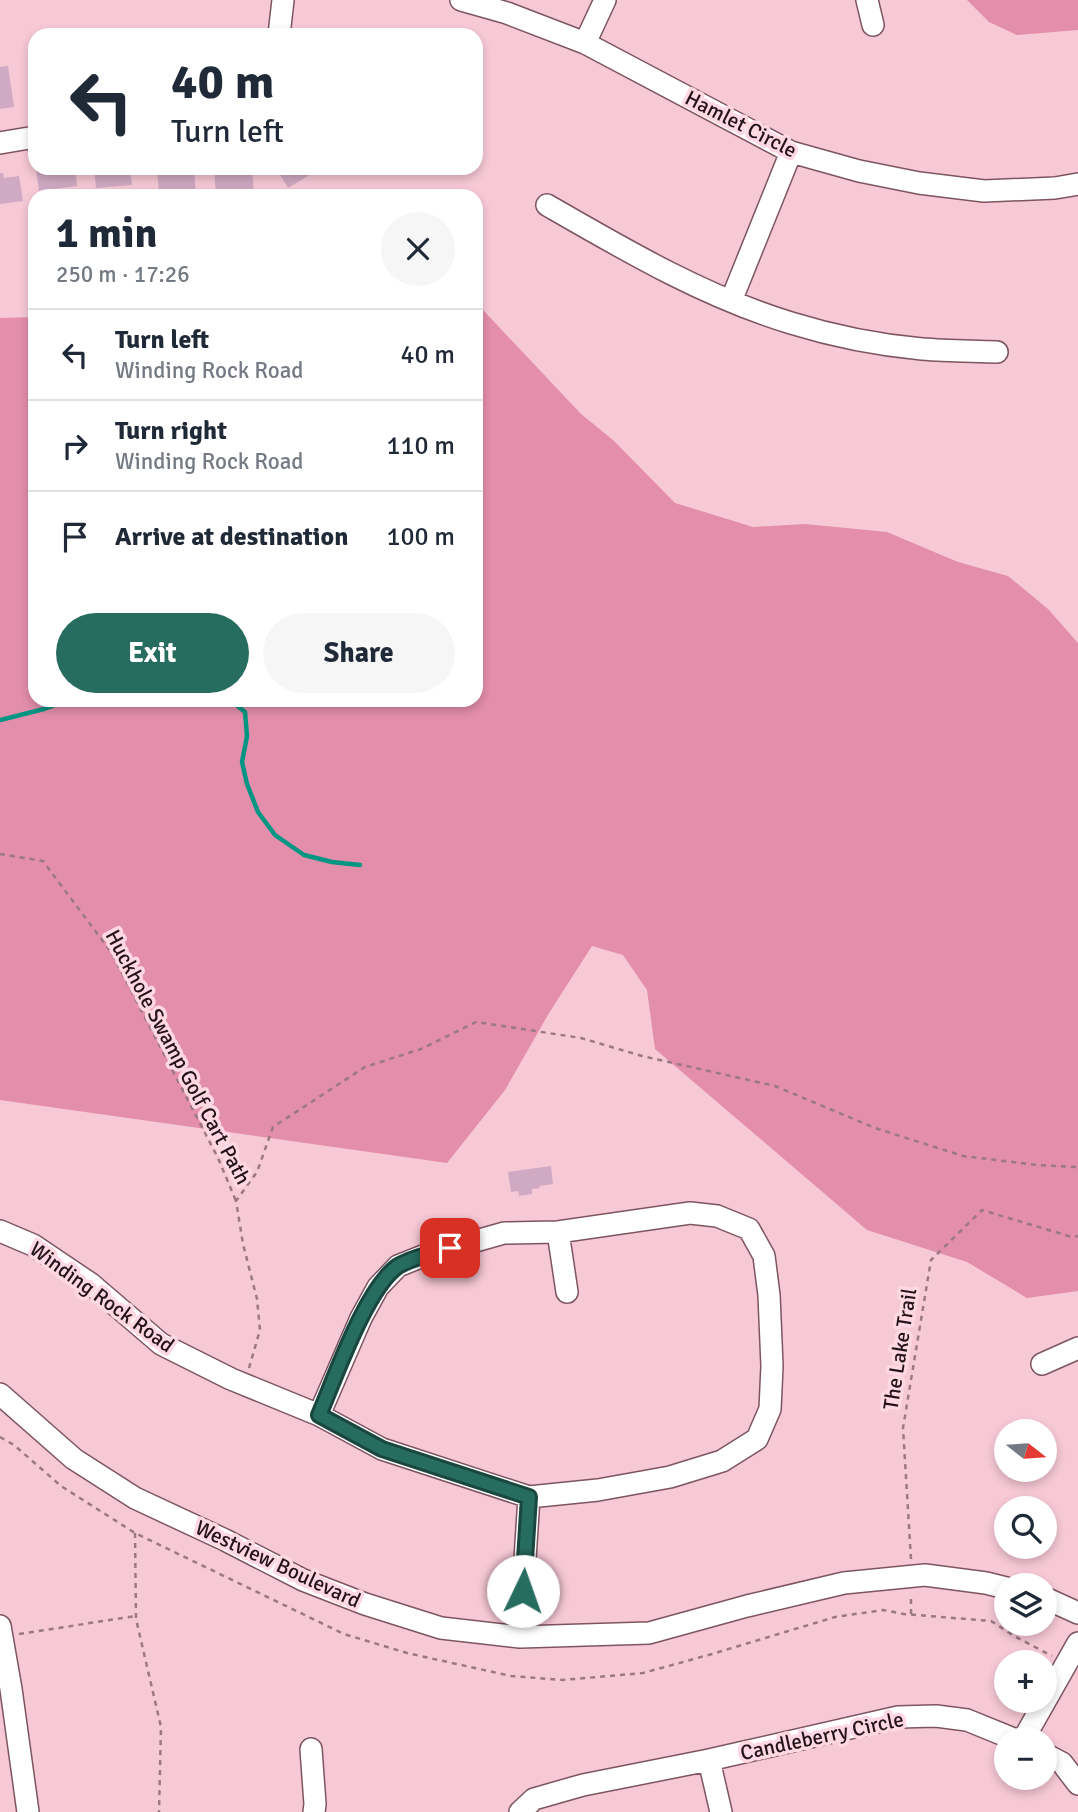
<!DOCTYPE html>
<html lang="en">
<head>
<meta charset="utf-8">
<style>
  :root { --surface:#fff; --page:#f6f6f7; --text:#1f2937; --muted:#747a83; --line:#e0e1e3; --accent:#266c5f }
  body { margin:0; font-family:Signika,sans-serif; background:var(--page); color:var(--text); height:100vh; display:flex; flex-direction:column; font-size:26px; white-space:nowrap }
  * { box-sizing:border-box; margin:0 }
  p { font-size:23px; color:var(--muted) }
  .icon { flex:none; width:38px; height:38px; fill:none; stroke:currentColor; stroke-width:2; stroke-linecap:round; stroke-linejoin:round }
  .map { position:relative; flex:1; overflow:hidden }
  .details { position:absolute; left:28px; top:189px; width:455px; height:518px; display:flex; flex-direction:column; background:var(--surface); border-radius:21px; box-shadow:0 4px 10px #0003 }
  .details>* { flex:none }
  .banner { position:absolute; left:28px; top:28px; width:455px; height:147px; border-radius:21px; box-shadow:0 4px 10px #0003; background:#fff; color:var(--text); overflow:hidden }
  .needle { width:46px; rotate:107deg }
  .tools { position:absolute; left:994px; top:1419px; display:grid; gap:14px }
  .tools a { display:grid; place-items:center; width:63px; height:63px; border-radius:50%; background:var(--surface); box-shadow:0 4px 10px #0003; font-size:35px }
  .pin { position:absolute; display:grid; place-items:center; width:60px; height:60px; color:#fff; margin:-30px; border-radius:14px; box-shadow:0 4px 10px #0006 }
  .me { position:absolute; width:77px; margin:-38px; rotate:3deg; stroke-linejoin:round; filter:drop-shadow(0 0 5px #0008) }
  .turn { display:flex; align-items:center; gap:24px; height:147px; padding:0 28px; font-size:32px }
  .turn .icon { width:91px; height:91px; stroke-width:2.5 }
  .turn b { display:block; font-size:49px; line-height:60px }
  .round { display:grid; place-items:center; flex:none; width:74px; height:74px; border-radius:37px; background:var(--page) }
  .head { display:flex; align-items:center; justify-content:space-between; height:119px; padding:0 28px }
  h1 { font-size:42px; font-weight:700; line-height:52px }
  .button { display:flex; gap:14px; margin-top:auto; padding:14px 28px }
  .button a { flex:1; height:80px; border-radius:42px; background:var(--accent); color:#fff; font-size:28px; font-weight:700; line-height:80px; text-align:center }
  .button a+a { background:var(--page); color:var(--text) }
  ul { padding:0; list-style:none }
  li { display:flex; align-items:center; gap:21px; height:91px; padding:0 28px; border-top:2px solid var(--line) }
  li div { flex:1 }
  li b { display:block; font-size:26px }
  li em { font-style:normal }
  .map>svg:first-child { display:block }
  .green { fill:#e38eaa }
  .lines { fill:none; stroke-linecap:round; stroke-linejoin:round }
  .stream { stroke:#019683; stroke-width:4.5 }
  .building { fill:#d0a9c2 }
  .minor-casing { stroke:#7d5561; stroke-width:24 }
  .path { stroke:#9a7983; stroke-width:2.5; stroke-dasharray:5 5; stroke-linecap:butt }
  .minor { stroke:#fff; stroke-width:21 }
  .route-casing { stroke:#19463e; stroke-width:18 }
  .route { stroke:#266c5f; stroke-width:12 }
  .labels { text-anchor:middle; stroke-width:7; stroke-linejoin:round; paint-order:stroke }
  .street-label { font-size:21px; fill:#241419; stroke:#ffd8e3 }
</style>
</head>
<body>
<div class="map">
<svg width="1078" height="1812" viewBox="0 0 1078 1812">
  <rect width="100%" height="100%" fill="#f7c8d6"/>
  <path class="green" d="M967 0H1078V30L1017 35 989 22Z
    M476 305 483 310 581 414 613 440 675 503 753 527 805 524 887 532 958 562 1008 576 1048 609 1078 643V1291L1027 1298 967 1262 867 1230 655 1049 647 990 623 955 592 946 549 1013 505 1090 447 1163 0 1100V318L35 317V700H476Z"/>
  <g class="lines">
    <path class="stream" d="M230 700 245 712 247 736 242 762 247 784 258 812 275 835 304 855 332 862 360 865
      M0 720 44 709 69 700"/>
  </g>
  <path class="building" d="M325 31 347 33V35H325Z
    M8 66 14 107 0 109V67Z
    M31 72H35V97H32Z
    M36 168H75L77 186 39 191Z
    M94 168H130L132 185 96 188Z
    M157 168H194L196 196H182L181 191 166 192 167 196H159Z
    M214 168H252L254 194 216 196Z
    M276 168H321L288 188Z
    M0 173H3L4 178 19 176 23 201 0 204Z
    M551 1166 553 1184 539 1186 540 1188 532 1189V1194L519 1196 518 1191 511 1192 508 1172Z"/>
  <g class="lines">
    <g class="minor-casing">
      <path id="minor" d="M461 0 507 13 585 43 791 152 859 171 919 183 984 191 1055 188 1078 184
        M867 0 873 25
        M279 35 283 0
        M585 43 605 0
        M0 143 35 137
        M547 205C625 250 705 297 791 323 833 336 878 345 922 349 947 351 972 351 997 352
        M731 301 791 152
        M0 1231 33 1245 91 1284 161 1344 231 1379 319 1415 382 1449 529 1497 598 1490 670 1477 722 1461 757 1439 770 1409 772 1366 769 1295 764 1256 749 1229 717 1216 690 1213 558 1232 504 1233 423 1256 398 1266 378 1287 361 1318 319 1415
        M558 1232 567 1292
        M1042 1364 1078 1348
        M0 1394 74 1459 135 1498 225 1540 303 1580 365 1604 441 1628 520 1637 649 1633 747 1606 844 1583 925 1575 986 1583 1006 1588
        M1045 1598 1078 1613
        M0 1626 11 1689 28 1812
        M520 1637 529 1497
        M1023 1740 1078 1643
        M311 1749 315 1804 314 1812
        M1045 1754 1062 1763 1078 1784
        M709 1760 721 1812
        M520 1812 534 1799 583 1785 709 1760 898 1717 936 1716 967 1720 1016 1740"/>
    </g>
    <path class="path" d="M0 854 43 861 111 952 218 1158 236 1201
      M249 1368 260 1330 257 1299 243 1244 236 1201 257 1172 273 1127 365 1067 421 1049 476 1022 581 1038 642 1056 775 1086 875 1128 963 1156 1037 1165 1078 1167
      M0 1437 14 1445 61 1486 135 1533 344 1634 407 1653 511 1676 563 1680 643 1673 712 1654 835 1617 883 1610 904 1614 991 1621 1016 1637 1052 1656
      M135 1533 136 1619 161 1727 159 1812
      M911 1559 903 1428 931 1260 982 1210 1072 1237 1078 1236
      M911 1614V1594
      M19 1634 136 1616"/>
    <use href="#minor" class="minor"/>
  </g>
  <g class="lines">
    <g class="route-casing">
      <path id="route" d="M450 1248C434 1253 413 1257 398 1266 366 1288 335 1378 319 1415L382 1449 529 1497 523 1591"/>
    </g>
    <use href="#route" class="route"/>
  </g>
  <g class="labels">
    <g class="street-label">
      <text transform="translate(741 124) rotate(27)" y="7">Hamlet Circle</text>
      <text transform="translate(178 1057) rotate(62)" y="7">Huckhole Swamp Golf Cart Path</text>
      <text transform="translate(102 1297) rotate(36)" y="7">Winding Rock Road</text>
      <text transform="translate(900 1349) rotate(-81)" y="7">The Lake Trail</text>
      <text transform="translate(278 1564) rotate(25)" y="7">Westview Boulevard</text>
      <text transform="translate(822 1736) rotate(-12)" y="7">Candleberry Circle</text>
    </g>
  </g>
</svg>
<div class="tools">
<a><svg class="needle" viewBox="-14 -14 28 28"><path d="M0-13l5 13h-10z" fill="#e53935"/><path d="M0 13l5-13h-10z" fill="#747a83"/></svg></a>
<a><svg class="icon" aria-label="search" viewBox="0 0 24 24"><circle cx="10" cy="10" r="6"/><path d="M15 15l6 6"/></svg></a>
<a><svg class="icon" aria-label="layers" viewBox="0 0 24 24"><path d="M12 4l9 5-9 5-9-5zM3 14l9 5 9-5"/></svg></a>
<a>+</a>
<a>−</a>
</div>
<div class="pin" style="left:450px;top:1248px;background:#d93025"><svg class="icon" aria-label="arrive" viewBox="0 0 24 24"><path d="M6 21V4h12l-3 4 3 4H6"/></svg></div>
<svg class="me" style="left:523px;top:1591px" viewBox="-20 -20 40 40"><circle r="19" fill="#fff"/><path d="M0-13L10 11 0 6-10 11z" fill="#266c5f"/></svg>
<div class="banner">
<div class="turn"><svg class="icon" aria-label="left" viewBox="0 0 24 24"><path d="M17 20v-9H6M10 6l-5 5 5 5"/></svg><div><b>40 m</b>Turn left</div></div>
</div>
<section class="details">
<div class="head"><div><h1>1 min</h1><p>250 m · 17:26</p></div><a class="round"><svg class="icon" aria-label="close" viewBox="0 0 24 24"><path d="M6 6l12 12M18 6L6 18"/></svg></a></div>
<ul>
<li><svg class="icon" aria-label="left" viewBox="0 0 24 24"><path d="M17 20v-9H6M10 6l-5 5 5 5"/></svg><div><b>Turn left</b><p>Winding Rock Road</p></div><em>40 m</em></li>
<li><svg class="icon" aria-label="right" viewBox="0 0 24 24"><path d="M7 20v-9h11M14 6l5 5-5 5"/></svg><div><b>Turn right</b><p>Winding Rock Road</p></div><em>110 m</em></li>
<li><svg class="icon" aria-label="arrive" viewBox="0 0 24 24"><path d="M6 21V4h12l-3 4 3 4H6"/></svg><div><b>Arrive at destination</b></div><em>100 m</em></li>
</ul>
<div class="button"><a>Exit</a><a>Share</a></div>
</section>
</div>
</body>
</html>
